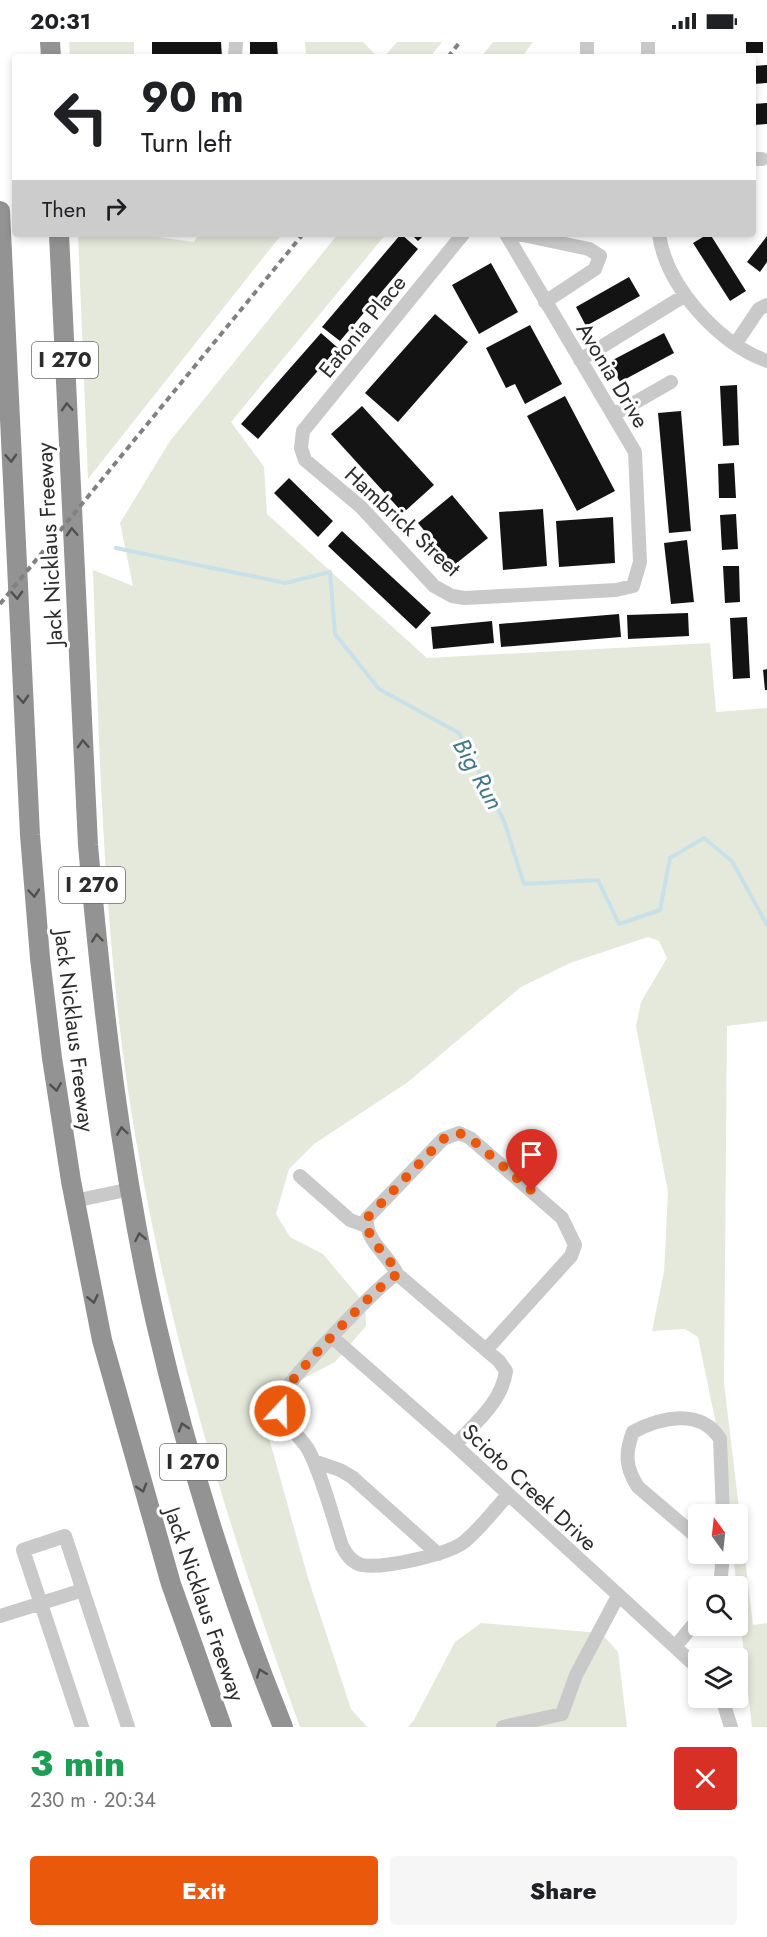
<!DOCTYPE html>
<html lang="en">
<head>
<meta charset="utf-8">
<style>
  :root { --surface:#fff; --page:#f6f6f6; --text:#202124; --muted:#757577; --accent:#ea580c }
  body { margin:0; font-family:Jost,sans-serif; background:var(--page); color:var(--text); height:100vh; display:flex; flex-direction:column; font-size:22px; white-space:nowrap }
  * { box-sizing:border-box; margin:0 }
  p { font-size:20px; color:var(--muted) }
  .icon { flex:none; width:33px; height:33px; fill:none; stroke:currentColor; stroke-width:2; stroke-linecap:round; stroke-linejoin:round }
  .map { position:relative; height:1685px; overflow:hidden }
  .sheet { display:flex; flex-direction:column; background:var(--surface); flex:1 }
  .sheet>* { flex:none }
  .banner { position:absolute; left:12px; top:12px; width:744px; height:183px; border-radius:6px; box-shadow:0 3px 9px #0003; background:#fff; color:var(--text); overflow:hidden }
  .needle { width:39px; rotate:345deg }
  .fabs { position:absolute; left:688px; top:1462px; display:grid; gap:12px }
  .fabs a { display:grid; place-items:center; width:60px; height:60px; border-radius:6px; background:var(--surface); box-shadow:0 3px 9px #0003; font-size:30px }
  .pin { position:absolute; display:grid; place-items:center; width:51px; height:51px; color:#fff; margin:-62px -26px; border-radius:50% 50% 50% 0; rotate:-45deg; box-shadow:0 0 6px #0007 }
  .pin .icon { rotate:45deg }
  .me { position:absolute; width:66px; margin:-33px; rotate:21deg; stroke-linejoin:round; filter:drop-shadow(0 0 4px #0008) }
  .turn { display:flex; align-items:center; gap:21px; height:126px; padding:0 30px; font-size:27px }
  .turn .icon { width:78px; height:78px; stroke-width:2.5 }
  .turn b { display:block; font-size:42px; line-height:51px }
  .then { display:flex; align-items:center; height:57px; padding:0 30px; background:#0003; gap:12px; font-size:22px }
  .round { display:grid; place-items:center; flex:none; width:63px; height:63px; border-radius:6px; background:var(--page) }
  .headline { display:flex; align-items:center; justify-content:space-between; height:102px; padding:0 30px }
  h1 { font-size:36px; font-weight:800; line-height:45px; color:#1e9e55 }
  .cta { display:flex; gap:12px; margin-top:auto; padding:12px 30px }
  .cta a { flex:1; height:69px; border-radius:6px; background:var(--accent); color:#fff; font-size:24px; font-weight:800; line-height:69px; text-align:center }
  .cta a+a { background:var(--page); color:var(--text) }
  .status { display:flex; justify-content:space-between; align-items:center; height:42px; padding:0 30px; background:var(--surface); direction:ltr }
  .status svg { height:16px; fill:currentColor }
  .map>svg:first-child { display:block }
  .green { fill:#e5e9db }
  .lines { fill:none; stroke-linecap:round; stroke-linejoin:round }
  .stream { stroke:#c8e1e8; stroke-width:4 }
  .building { fill:#131313 }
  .minor { stroke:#c9c9c9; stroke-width:14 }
  .highway { stroke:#939393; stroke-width:20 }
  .rail { stroke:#818181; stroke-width:4; stroke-dasharray:6 4.5; stroke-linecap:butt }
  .oneway { stroke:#505050 }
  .route { stroke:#ea580c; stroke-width:10; stroke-dasharray:0 18 }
  .labels { text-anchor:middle; stroke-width:6; stroke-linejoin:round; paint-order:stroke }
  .shield { fill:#fff; stroke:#6b6b6b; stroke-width:1.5 }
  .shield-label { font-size:21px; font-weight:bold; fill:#2c2c2c }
  .street-label { font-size:22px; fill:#2c2c2c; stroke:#fff }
  .water-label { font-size:24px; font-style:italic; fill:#417887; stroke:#fff }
</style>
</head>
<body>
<div class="status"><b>20:31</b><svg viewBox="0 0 49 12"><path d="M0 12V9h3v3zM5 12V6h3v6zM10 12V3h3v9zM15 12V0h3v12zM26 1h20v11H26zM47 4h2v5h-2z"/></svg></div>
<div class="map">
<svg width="767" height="1685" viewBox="0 0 767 1685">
  <rect width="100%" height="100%" fill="#fff"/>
  <path class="green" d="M69 0H134V15H70Z
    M305 0H363L378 15H306Z
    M397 0H442L430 15H384Z
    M493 0H533L522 15H481Z
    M78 192H135L194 200 199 192H282L88 437Z
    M338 192H386L231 380 264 425 267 472 427 616 710 601 716 670 767 666V979L727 984 724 1341 753 1583 767 1581V1685H752L733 1512H738V1473H728L720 1402 698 1295 685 1287 652 1289 664 1230 668 1150 636 984 641 960 667 916 659 899 648 895 570 921 521 945 408 1040 314 1102 289 1127 276 1172 290 1195 323 1212 365 1262 366 1284 335 1320 259 1360 308 1536 351 1667 367 1685H300C225 1479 161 1267 128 1049 103 876 99 702 93 528L133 544 120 481 170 399Z
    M481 1581 601 1591 618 1610 627 1685H408L414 1678 455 1600Z"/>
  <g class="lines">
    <path class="stream" d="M116 506 285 541 330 530 335 592 379 647 459 691 504 779 524 842 598 838 619 882 660 868 670 816 704 796 732 819 767 883"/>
  </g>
  <path class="building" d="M152 0H221L222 15H152Z
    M250 0H277L278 15H250Z
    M746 0H763V11H746Z
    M767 23V41L753 42V24Z
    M767 61V82L753 83V62Z
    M401 192 418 207 340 299 322 285Z
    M411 192H425L418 199Z
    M708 192H710L746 249 730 259 693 201Z
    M767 194V220L760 230 747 220Z
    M491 221 518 270 479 292 452 243Z
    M629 235 640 254 586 284 576 265Z
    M435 272 468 300 398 380 365 351Z
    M530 283 562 342 525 362 515 342 506 346 486 306Z
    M321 291 338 306 258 397 241 382Z
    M664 291 674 311 620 340 609 320Z
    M737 343 739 403 723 404 720 344Z
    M565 354 615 449 577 469 527 374Z
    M362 364 434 443 403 471 331 392Z
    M681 369 691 489 669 491 658 371Z
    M734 421 736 456H719L718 422Z
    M289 436 333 479 318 495 274 451Z
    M452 453 488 496 453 524 418 481Z
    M543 467 547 524 503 528 499 470Z
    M736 472 738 507 722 508 720 473Z
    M613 475 615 521 559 525 556 479Z
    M342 489 431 571 416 587 328 504Z
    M687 498 694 560 671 562 664 501Z
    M723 524H739L740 560 725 561Z
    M688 571 689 594 628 597 627 573Z
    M619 572 621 595 501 605 499 582Z
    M747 575 750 636 733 637 730 576Z
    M492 579 494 601 433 607 431 585Z
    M767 627V648H765L763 628Z"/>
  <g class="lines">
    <path class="minor" d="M648 0V15
      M235 15 236 0
      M587 15V0
      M753 117H762
      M463 192 303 389 301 406 305 418 361 465 434 544 452 554 465 556 616 548 633 544 640 520 635 410 506 192
      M518 192 589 207 600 214 595 227 545 260
      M659 192C666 244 718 301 767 319
      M736 301 759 267 767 263
      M580 318 684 254
      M613 373 671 340
      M300 1134 350 1178 366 1184
      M74 1159 131 1147
      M397 1232C381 1240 298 1329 286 1347 283 1353 279 1361 280 1369 284 1384 302 1395 309 1409 324 1439 332 1473 342 1504 346 1512 352 1521 362 1523 382 1527 447 1513 464 1500 480 1487 494 1468 508 1453
      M332 1295 455 1403 699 1627
      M455 1403C475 1381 502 1360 506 1329L499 1319 397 1232C389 1213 364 1198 367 1176L443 1097 459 1091 470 1096 562 1176 575 1203 571 1214 486 1308
      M314 1419 340 1428 352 1435 438 1512
      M699 1497 638 1445C625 1425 625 1411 633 1390 661 1375 701 1366 720 1397L723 1473
      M720 1545 723 1512
      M0 1574 83 1548
      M675 1605 699 1576
      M722 1656 731 1685
      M82 1685 23 1508 65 1494 128 1685
      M503 1685 562 1672 576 1633 618 1554"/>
    <path class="highway" d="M50 0 51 15
      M0 169 30 793 40 916 52 1016 71 1139 102 1298 171 1542 222 1685
      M59 192 88 803C102 963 121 1125 156 1281 188 1418 230 1555 283 1685"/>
    <path class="rail" d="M448 15 460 0
      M0 562 303 192"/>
  </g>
  <defs><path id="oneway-chevron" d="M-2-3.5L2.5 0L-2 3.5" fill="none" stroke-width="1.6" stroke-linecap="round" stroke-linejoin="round" transform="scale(1.5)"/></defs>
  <g class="oneway">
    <use href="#oneway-chevron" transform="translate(67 365) rotate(-93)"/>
    <use href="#oneway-chevron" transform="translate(11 416) rotate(87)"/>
    <use href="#oneway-chevron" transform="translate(72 490) rotate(-93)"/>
    <use href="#oneway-chevron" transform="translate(17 553) rotate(87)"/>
    <use href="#oneway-chevron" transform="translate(23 657) rotate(87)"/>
    <use href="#oneway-chevron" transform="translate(83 702) rotate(-93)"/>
    <use href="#oneway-chevron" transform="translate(34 851) rotate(85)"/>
    <use href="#oneway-chevron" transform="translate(97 896) rotate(-96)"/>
    <use href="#oneway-chevron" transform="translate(56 1045) rotate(81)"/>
    <use href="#oneway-chevron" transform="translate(122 1089) rotate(-98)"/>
    <use href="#oneway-chevron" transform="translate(140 1195) rotate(-101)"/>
    <use href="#oneway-chevron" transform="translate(93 1257) rotate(78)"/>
    <use href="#oneway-chevron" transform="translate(183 1385) rotate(-107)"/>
    <use href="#oneway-chevron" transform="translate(142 1446) rotate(73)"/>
    <use href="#oneway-chevron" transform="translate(261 1631) rotate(-111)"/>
  </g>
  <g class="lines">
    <path class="route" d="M280 1369C281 1361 282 1354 286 1347 299 1328 380 1240 398 1232 389 1213 364 1197 367 1176L443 1097 459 1091 470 1096 532 1149"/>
  </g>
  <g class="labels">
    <g class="shield">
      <rect x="32" y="300" width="66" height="36" rx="4.5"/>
      <rect x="59" y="825" width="66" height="36" rx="4.5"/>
      <rect x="160" y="1402" width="66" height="36" rx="4.5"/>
    </g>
    <g class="shield-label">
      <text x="65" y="325">I 270</text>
      <text x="92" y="850">I 270</text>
      <text x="193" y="1427">I 270</text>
    </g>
    <g class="street-label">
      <text transform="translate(362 284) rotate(-51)" y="8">Eatonia Place</text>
      <text transform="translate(613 333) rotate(59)" y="8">Avonia Drive</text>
      <text transform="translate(403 479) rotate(43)" y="8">Hambrick Street</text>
      <text transform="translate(49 502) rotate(-93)" y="8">Jack Nicklaus Freeway</text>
      <text transform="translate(75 989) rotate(83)" y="8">Jack Nicklaus Freeway</text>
      <text transform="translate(530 1445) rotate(43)" y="8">Scioto Creek Drive</text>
      <text transform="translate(205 1562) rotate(71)" y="8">Jack Nicklaus Freeway</text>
    </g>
    <g class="water-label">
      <text transform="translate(478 732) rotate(61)" y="8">Big Run</text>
    </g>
  </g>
</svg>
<div class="fabs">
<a><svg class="needle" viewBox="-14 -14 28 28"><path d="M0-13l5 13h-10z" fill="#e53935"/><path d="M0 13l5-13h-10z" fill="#757577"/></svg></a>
<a><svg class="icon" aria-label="search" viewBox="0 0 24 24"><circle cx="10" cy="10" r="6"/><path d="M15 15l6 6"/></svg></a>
<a><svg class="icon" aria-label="layers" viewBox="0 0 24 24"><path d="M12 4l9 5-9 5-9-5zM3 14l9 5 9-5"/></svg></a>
</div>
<div class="pin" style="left:532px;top:1149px;background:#d93025"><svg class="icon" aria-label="arrive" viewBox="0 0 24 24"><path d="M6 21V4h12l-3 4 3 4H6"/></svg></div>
<svg class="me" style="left:280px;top:1369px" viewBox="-20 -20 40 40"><circle r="17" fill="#ea580c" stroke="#fff" stroke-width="3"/><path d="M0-11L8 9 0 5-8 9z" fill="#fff"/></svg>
<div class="banner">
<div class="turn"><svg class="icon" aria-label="left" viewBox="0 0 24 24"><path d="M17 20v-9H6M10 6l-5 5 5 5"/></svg><div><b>90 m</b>Turn left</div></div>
<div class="then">Then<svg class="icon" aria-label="right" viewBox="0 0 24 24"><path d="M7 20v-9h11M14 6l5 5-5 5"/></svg></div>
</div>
</div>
<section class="sheet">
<div class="headline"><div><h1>3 min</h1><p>230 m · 20:34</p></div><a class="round" style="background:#d93025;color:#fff"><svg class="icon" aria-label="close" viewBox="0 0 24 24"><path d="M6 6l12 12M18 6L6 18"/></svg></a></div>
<div class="cta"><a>Exit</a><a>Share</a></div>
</section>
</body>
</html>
